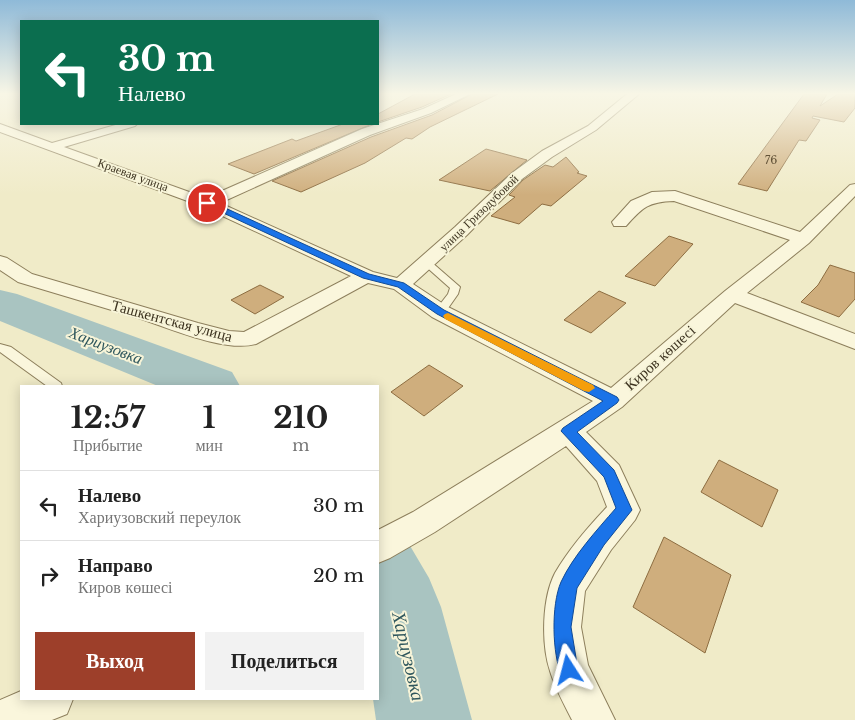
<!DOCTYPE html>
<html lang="ru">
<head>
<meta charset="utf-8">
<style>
  :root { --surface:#fff; --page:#f2f2f2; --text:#222; --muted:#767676; --line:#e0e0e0; --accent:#9d3f2a }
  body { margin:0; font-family:"Libre Baskerville",serif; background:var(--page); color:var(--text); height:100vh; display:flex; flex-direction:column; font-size:19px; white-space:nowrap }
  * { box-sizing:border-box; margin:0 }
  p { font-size:16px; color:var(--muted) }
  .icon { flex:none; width:28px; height:28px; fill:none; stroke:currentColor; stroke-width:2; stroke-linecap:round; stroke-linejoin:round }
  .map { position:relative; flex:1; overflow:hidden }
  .drawer { position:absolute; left:20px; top:385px; width:359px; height:315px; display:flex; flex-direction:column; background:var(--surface); border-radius:0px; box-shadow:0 2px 12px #0003 }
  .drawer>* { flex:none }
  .guide { position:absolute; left:20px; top:20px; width:359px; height:105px; border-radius:0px; box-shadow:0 2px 12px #0003; background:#0b6e4f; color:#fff; overflow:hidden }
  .pin { position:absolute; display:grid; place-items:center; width:42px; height:42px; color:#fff; margin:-21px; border:2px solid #fff; border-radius:50%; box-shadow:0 1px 5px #0007 }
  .me { position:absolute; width:55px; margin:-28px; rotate:351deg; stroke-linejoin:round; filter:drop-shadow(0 0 4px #0008) }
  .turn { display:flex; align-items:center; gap:18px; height:105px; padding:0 15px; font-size:22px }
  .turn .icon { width:65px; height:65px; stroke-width:2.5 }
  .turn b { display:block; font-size:35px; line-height:42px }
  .eta { display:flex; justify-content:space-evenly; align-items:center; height:85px; text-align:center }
  .eta b { font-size:30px; font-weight:700; line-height:35px }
  .primary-button { display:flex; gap:10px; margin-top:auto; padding:10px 15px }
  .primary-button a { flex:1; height:58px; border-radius:0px; background:var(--accent); color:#fff; font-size:20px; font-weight:700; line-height:58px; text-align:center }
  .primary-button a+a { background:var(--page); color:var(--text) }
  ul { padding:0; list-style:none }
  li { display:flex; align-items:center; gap:15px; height:70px; padding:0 15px; border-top:1px solid var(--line) }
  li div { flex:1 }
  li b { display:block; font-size:19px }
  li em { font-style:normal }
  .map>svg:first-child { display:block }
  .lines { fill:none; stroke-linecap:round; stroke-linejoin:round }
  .river { fill:#a9c4c1; fill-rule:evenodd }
  .building { fill:#cfae7d; stroke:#8d6d41 }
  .lane-casing { stroke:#8d7f5c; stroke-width:2 }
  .street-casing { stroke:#8d7f5c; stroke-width:2 }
  .lane { fill:#faf6dc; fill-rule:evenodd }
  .street { fill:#faf6dc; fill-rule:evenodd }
  .route { fill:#1a73e8; stroke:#114b97 }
  .slow { fill:#f59e0b }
  .labels { text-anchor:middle; stroke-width:4; stroke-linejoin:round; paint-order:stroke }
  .far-number-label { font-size:11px; fill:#625237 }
  .far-street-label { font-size:12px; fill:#3d3320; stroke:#f7f4d8 }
  .street-label { font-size:15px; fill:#3d3320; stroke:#f7f4d8 }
  .water-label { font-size:16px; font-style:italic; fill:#2f575d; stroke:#f7f4d8 }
  .near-water-label { font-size:19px; font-style:italic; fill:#2f575d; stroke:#f7f4d8 }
</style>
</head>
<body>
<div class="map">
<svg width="855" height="720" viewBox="0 0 855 720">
  <rect width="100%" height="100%" fill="#f0ebc8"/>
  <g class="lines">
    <path class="river" d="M0 290 17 294 232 372 240 386H158L0 321Z
      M378 528 406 539 429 578 441 607 472 720H376L373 699H378Z"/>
  </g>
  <path class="building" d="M415 94H451L422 107 378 122V114Z
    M472 94H498L430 127 412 139 406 138 365 163 301 192 272 181 371 137 432 115Z
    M804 94H827L820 106 838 94H855V108L844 122 813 116 812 118 820 120 806 141 799 140 767 191 738 184Z
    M343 124H372L254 174 228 164 292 139 296 141Z
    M486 149 527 160 490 191 439 180Z
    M566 157 579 172 577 173 587 176 551 206 542 204 519 224 491 216 515 197 509 195 523 180 545 165 553 167Z
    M669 236 693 244 655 286 625 276Z
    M830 265 855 273V299L839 317 801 302 818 285Z
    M260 285 284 297 255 314 231 300Z
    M599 291 626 303 591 333 564 320Z
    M429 365 463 386 424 416 391 392Z
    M719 460 778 490 762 527 701 492Z
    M664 537 731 575 705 653 633 607Z"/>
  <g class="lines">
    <g class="lane-casing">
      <path id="lane" d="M426 259 429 260 460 287 458 294 444 314H436L434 312 448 294 450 288 423 264 421 262Z
        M0 344 11 347 61 383 62 386H47L0 352Z"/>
    </g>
    <g class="street-casing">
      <path id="street" d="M456 94H470L431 113 370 135 220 203 373 272 397 278 455 227 512 173 542 151 588 126 627 94H639L596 130 552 157 522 179 467 235 413 284 448 307 611 388 725 291 790 240 674 201C648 202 643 207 626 226H614L612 222 631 201 652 192 675 191 800 232 850 185 855 184V196L809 243 747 293 855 334V349L735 303 622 407 586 432 619 465 640 510 635 520 611 550 585 591 581 627 588 665 615 720H572C564 704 555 688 550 671 541 644 542 598 555 573 569 549 588 527 607 507L597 481 566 446 435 532 390 558 378 563V530L413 512 593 401 432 317 394 289 368 283 256 344C224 353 167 327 135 317 96 305 57 294 18 282L0 270V256L7 258 32 274 198 323 229 331 244 332 351 276 201 206 0 132V124L52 143 119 124H137L135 126 64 147 206 198 362 129 423 109Z
        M21 691V699H73L67 714 52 720H0V700Z"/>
    </g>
    <use href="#lane" class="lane"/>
    <use href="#street" class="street"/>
  </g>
  <linearGradient id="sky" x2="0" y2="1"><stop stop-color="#8fbad8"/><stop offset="0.48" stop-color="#f8f6e6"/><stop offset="1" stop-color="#f8f6e6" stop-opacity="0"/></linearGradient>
  <rect width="855" height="195" fill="url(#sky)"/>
  <path class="route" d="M204 201H210L369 274 404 283 444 310 617 397 619 400 617 403 577 432 614 470 632 510 604 545 577 588 571 627 578 670 575 677 569 679 562 677C552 654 551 605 561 582 573 556 597 530 616 508L604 477 561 431 563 428 603 401 437 314 398 287 363 278 204 204Z"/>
  <path class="slow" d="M448 313 593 385 595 388 589 392 584 391 445 319 443 316 445 314Z"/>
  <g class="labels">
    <g class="far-number-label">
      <text x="771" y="164">76</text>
    </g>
    <g class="far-street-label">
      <text transform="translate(133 175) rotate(20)" y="4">Краевая улица</text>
      <text transform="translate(479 213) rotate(-44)" y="4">улица Гризодубовой</text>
    </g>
    <g class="street-label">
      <text transform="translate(172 321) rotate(15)" y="5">Ташкентская улица</text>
      <text transform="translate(660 358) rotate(-42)" y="5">Киров көшесі</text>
    </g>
    <g class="water-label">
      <text transform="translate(106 345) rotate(21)" y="6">Хариузовка</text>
    </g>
    <g class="near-water-label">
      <text transform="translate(409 656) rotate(77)" y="7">Хариузовка</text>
    </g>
  </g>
</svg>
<div class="pin" style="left:207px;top:203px;background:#d93025"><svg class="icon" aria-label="arrive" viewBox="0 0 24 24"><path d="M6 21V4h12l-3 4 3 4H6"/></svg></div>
<svg class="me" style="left:569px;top:670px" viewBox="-20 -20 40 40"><path d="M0-17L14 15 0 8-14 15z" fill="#1a73e8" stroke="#fff" stroke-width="4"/></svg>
<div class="guide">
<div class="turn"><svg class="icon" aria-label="left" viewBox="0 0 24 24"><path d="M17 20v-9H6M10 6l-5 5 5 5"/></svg><div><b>30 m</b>Налево</div></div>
</div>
<section class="drawer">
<div class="eta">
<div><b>12:57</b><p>Прибытие</p></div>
<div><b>1</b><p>мин</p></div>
<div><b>210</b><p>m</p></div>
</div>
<ul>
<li><svg class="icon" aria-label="left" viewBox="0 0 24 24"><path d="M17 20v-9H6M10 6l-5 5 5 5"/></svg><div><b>Налево</b><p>Хариузовский переулок</p></div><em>30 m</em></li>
<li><svg class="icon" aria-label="right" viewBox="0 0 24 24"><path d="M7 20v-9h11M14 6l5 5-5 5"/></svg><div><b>Направо</b><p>Киров көшесі</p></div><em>20 m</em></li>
</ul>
<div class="primary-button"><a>Выход</a><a>Поделиться</a></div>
</section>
</div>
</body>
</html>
